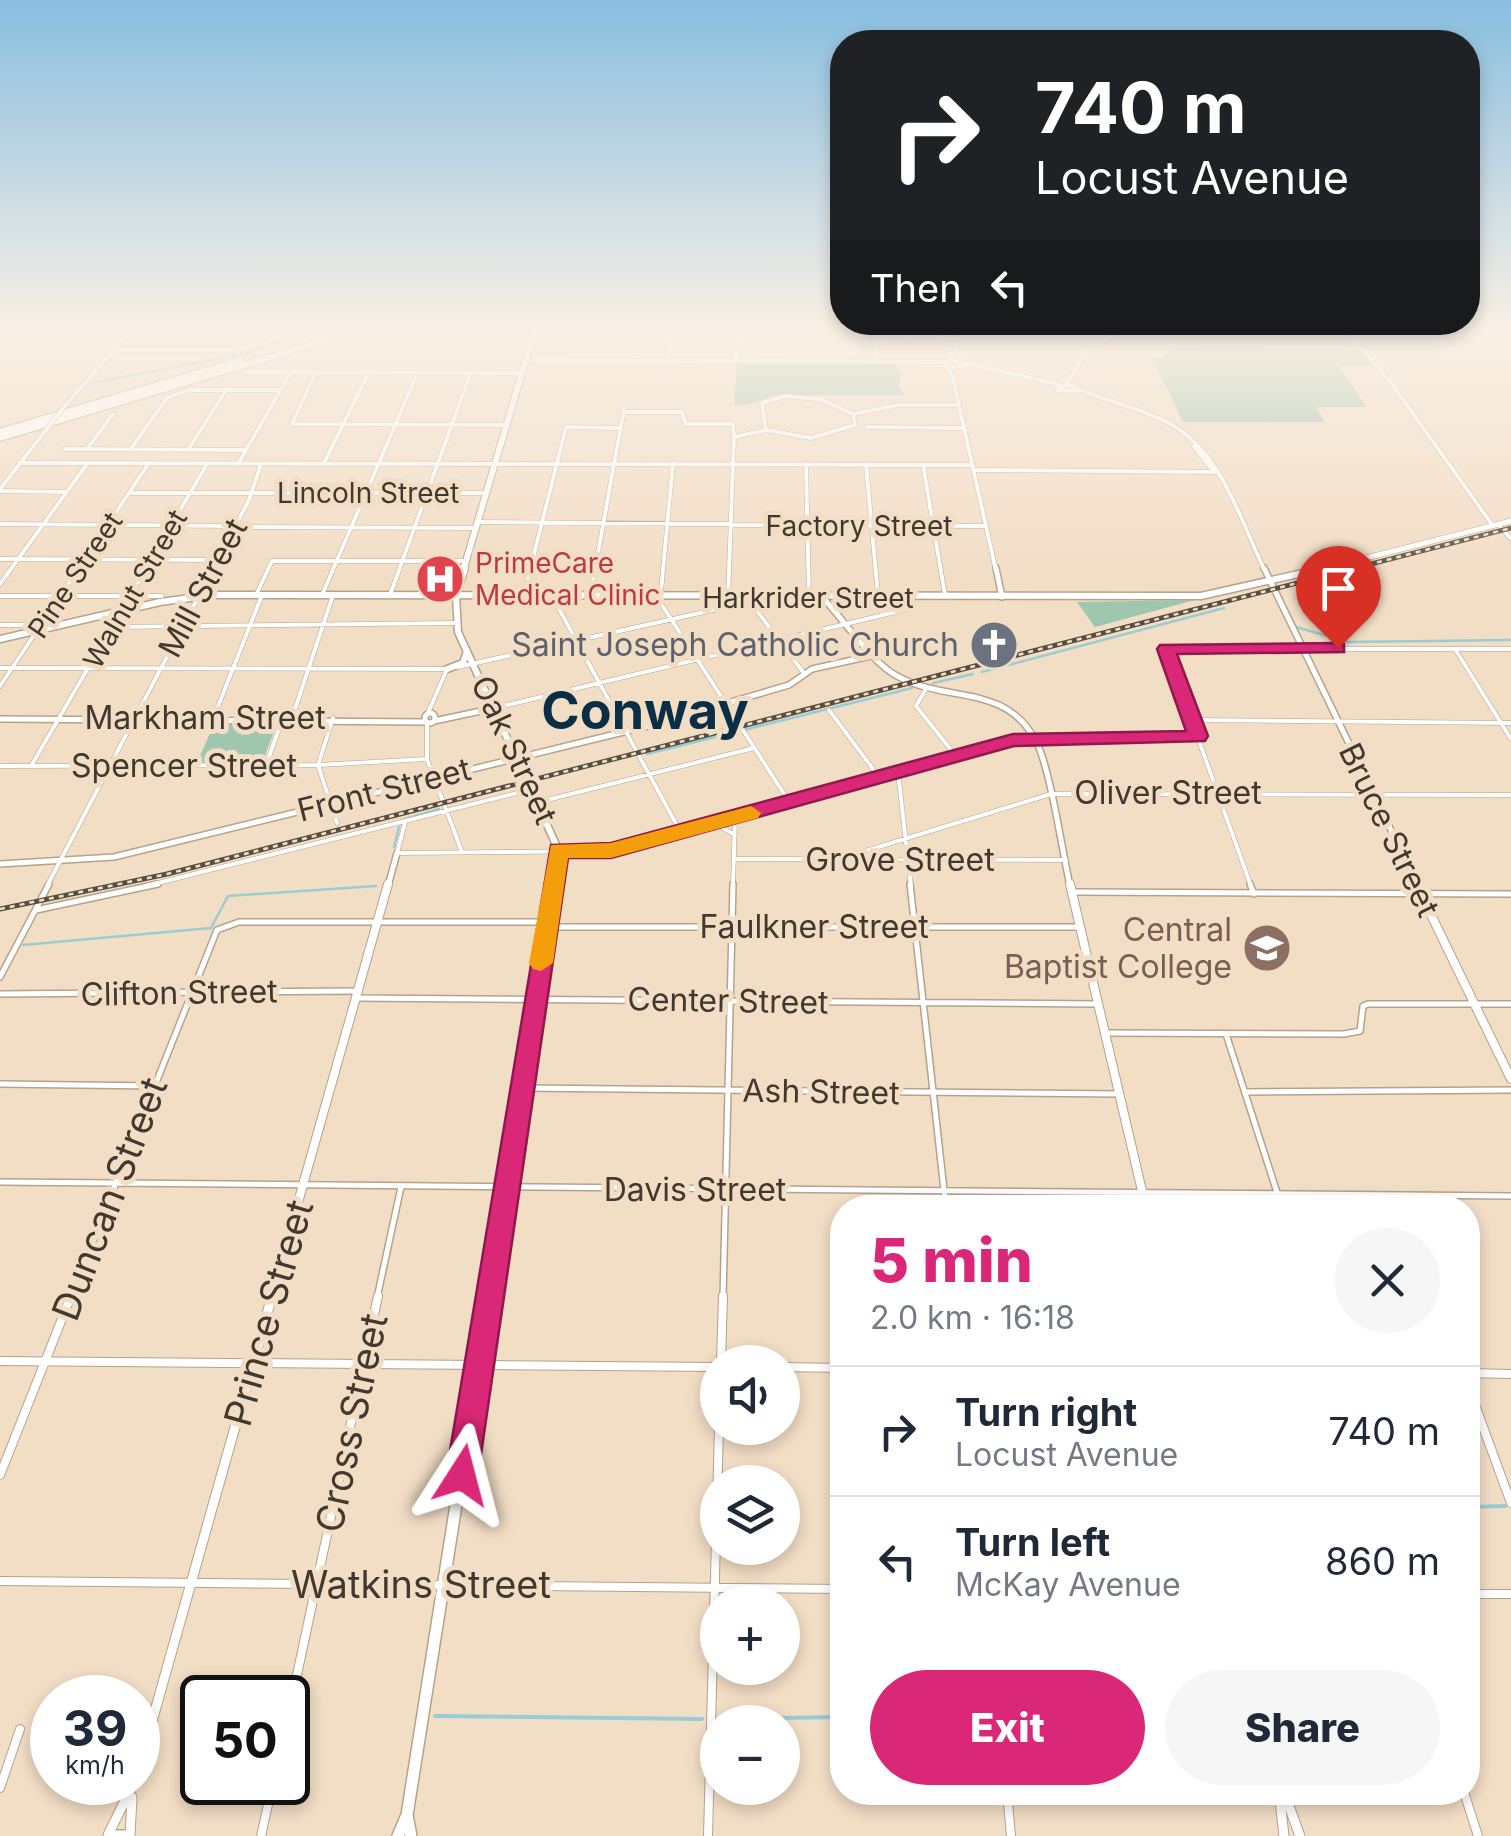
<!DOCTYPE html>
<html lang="en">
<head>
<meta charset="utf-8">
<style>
  :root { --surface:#fff; --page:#f6f6f7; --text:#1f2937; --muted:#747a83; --line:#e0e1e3; --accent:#db2777 }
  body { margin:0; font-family:Inter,sans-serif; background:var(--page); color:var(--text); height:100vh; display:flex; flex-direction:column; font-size:38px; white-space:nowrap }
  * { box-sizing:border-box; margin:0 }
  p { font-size:32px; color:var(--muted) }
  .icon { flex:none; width:55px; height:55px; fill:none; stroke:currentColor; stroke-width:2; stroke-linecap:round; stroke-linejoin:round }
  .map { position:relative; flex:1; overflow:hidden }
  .details { position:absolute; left:830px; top:1195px; width:650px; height:610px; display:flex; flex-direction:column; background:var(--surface); border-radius:40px; box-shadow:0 5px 15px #0003 }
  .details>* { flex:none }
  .guide { position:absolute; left:830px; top:30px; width:650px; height:305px; border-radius:40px; box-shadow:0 5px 15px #0003; background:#202124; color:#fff; overflow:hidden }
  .controls { position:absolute; left:700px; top:1345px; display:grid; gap:20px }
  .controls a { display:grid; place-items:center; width:100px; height:100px; border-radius:50%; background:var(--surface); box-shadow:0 5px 15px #0003; font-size:50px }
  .speed { position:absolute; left:30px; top:1675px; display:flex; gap:20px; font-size:50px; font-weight:700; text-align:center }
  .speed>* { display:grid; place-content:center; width:130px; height:130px; border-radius:50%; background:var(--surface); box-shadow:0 5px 15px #0003; line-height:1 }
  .speed small { font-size:25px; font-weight:400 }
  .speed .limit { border:5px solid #111; border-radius:15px; background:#fff; color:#111 }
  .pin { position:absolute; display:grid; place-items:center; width:85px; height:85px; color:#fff; margin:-102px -42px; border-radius:50% 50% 50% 0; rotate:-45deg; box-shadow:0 0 10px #0007 }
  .pin .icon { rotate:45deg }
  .me { position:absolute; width:110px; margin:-55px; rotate:9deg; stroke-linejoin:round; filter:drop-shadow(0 0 8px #0008) }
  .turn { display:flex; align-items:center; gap:35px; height:210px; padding:0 40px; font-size:45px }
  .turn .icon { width:130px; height:130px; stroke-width:2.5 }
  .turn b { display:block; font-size:70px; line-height:85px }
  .then { display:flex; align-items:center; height:95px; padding:0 40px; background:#0003; gap:20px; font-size:38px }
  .round { display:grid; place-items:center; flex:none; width:105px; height:105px; border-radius:52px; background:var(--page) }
  .head { display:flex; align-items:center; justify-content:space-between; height:170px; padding:0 40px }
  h1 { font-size:60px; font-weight:800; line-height:75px; color:var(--accent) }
  .button { display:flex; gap:20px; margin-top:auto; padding:20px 40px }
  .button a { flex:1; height:115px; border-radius:60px; background:var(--accent); color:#fff; font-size:40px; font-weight:800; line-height:115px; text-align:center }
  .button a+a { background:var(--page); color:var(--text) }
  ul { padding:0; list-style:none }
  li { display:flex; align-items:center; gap:30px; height:130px; padding:0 40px; border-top:2px solid var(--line) }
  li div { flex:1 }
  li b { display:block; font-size:38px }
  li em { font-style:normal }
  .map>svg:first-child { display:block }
  .green { fill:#9fc6af }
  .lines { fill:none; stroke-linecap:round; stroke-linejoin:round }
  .stream-far1 { stroke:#99cdd3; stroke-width:2.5 }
  .stream { stroke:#99cdd3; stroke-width:4 }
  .minor-far2-casing { stroke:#b6a28b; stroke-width:5 }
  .minor-far1-casing { stroke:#b6a28b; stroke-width:8 }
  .minor-casing { stroke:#b6a28b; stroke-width:10 }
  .tertiary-far3-casing { stroke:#b6a28b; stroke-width:5 }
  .tertiary-far2-casing { stroke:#b6a28b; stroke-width:8 }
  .tertiary-far1-casing { stroke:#b6a28b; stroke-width:10 }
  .tertiary-casing { stroke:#b6a28b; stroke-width:11 }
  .secondary-far2-casing { stroke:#b6a28b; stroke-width:9 }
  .secondary-far1-casing { stroke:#b6a28b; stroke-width:11 }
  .secondary-casing { stroke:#b6a28b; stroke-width:14 }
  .primary-far1-casing { stroke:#b6a28b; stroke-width:6 }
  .primary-casing { stroke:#b6a28b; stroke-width:9 }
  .trunk-far1-casing { stroke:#b6a28b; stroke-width:8 }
  .trunk-casing { stroke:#b6a28b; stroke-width:10 }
  .motorway-casing { stroke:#b6a28b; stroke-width:8 }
  .minor-far2 { stroke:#fff; stroke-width:4 }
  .minor-far1 { stroke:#fff; stroke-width:5 }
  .minor { stroke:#fff; stroke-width:8 }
  .tertiary-far3 { stroke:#fff; stroke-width:4 }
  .tertiary-far2 { stroke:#fff; stroke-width:5 }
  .tertiary-far1 { stroke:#fff; stroke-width:8 }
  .tertiary { stroke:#fff; stroke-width:9 }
  .secondary-far2 { stroke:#fff; stroke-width:6 }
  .secondary-far1 { stroke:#fff; stroke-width:9 }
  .secondary { stroke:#fff; stroke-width:11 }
  .primary-far1 { stroke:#fff; stroke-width:5 }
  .primary { stroke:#fff; stroke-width:6 }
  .trunk-far1 { stroke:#fff; stroke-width:6 }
  .trunk { stroke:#fff; stroke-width:8 }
  .motorway { stroke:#fff; stroke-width:6 }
  .rail-casing { stroke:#574e42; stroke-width:5 }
  .rail { stroke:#f2ddc5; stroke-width:2.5; stroke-dasharray:5; stroke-linecap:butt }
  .tertiary-bridge-casing { stroke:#b6a28b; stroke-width:5; stroke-linecap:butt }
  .tertiary-bridge { stroke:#fff; stroke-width:4 }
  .route { fill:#db2777; stroke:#8e194d; stroke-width:2.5 }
  .slow { fill:#f59e0b }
  .labels { text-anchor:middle; stroke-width:10; stroke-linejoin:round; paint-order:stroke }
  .far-street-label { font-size:28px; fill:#41392f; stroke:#f2ddc5 }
  .far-health-label { font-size:28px; fill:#be3a42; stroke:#f2ddc5; text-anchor:start }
  .street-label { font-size:32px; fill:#41392f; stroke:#f2ddc5 }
  .worship-label { font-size:32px; fill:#5b616d; stroke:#f2ddc5; text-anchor:end }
  .education-label { font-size:32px; fill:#785e54; stroke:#f2ddc5; text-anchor:end }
  .near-street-label { font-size:38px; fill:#41392f; stroke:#f2ddc5 }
  .town-label { font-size:52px; font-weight:bold; fill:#092e46; stroke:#f2ddc5 }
</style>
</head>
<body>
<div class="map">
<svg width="1511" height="1836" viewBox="0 0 1511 1836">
  <rect width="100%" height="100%" fill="#f2ddc5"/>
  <path class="green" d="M1172 348 1364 350 1375 365 1338 366 1367 407H1316L1325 422H1183L1152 358H1162Z
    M737 364H896L901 374 898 386 905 395H775L747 405H734Z
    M1195 600 1095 627 1077 602Z
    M214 724H277L262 763H197Z"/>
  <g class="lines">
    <path class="stream-far1" d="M98 382 238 355 320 329
      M1296 627 1348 642 1511 640
      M982 672 1224 608
      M933 683 973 674
      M647 754 912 688
      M402 820 439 809
      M394 847 399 827
      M23 945 211 928 228 896 376 886"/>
    <path class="stream" d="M1468 1507 1505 1506
      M435 1716 702 1719
      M719 1719 842 1717"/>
    <g class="minor-far2-casing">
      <path id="minor-far2" d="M872 329 878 362
        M1345 329 1392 384 1493 526
        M532 339 944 340
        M251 346 259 329
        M116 350H237L309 329
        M527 360 946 362
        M668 360 671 329
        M736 361 738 329
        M244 372 523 373
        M316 372 292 424 508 425
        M1066 384 1088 349 1126 329
        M784 396 820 399 853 414 855 425 811 438 766 430 762 403Z
        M625 412H682L686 424H733L734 437
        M853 414 898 405H959
        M867 427 964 428
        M65 449 246 450
        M87 449 113 414
        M130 450 167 398 188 390H281
        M188 450 227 389
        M19 463 973 465
        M324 463 369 372
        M673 463 660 602 790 803
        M238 464 291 372
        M806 464 809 596
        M866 464 878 596
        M923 465 945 595
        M974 470 1214 472
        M0 491 66 492
        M129 493H487
        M478 522 731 524
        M0 524 235 526
        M731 525 986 526
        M234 527 476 528
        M0 559 216 560
        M0 584 87 464
        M524 594 566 427 620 428
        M256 595 272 561H466
        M322 595 418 372
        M390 595 471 372
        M0 596H162
        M552 596 680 831
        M590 597 624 409
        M728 597 734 437 766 430
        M748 599 803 672
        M0 625H26
        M112 627 456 623
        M1455 649 1511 739
        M458 667 749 602
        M0 668 447 669
        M0 686 149 463
        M926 689 916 706 956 756
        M495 708 908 609
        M829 710 879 777
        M427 715 447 669
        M292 718 333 595
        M333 718 318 765 337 823
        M213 719 262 595
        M1194 720 1511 723
        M427 722V759L462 852
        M266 765 283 718
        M0 766 318 765 427 759
        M31 766 207 464
        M898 772 911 886
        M539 802 754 748
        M405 823 397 853 611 851 1013 740 1199 736
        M714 823 735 835
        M734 859 1066 860
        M836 860 1051 794 1511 795
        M47 886 249 500 261 464
        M146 886 533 789
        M733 886 735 817
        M1251 886 1166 649H1511"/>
    </g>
    <g class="minor-far1-casing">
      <path id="minor-far1" d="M910 884 946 1208
        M1250 884 1254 894
        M1074 892 1511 894
        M36 910 158 884
        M546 927H1079
        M0 977 49 884
        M0 994 358 991
        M355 998 1097 1004
        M1106 1033 1344 1034 1360 1031 1363 1006 1368 1004H1511
        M1226 1034 1282 1208
        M0 1084 155 1086
        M523 1088 1120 1094
        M1245 1092 1511 1090
        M0 1182 1511 1196
        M1395 1196 1400 1208
        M70 1298 217 930 239 922H547
        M377 1298 401 1187
        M723 1298 733 884"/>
    </g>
    <g class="minor-casing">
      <path id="minor" d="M0 1361 718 1367
        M721 1362 723 1296
        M782 1367 842 1368
        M1468 1373 1511 1374
        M1468 1386 1511 1503
        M0 1475 71 1296
        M0 1581 842 1589
        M1468 1594H1511
        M288 1717 378 1296
        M0 1788 20 1729
        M1007 1792 1011 1836
        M1464 1792 1478 1836
        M261 1836 273 1782
        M708 1836 719 1428"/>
    </g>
    <g class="tertiary-far3-casing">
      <path id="tertiary-far3" d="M941 329 952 356 945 366
        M947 329 961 359
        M966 363 1060 385
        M946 366 952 374 996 571
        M947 367 966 366 952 360
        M1066 384 1076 387 1077 391 1057 390Z
        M1078 389C1107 401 1139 408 1167 422 1221 450 1240 519 1265 571
        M64 407 132 329
        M1194 446 1214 472
        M0 489 46 430
        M1498 524 1511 539"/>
    </g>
    <g class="tertiary-far2-casing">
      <path id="tertiary-far2" d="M996 568 1002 597
        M1264 568 1418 886
        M823 598C845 621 870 661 897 676 948 704 1006 682 1037 743 1051 773 1062 850 1070 886
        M425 718a5 5 0 1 1 10 0a5 5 0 1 1-10 0Z
        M0 719 426 722
        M434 721 495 708
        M0 864 114 857 652 725 789 685 812 669 875 655
        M388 886 397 853"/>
    </g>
    <g class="tertiary-far1-casing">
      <path id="tertiary-far1" d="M1070 884 1146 1208
        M1416 884 1511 1079
        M271 1298 388 884"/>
    </g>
    <g class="tertiary-casing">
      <path id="tertiary" d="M138 1771 272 1296
        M1279 1792 1284 1836
        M1284 1792 1300 1836
        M108 1835 134 1782
        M130 1836 132 1797"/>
    </g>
    <g class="secondary-far2-casing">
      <path id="secondary-far2" d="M456 595 458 632 559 851 553 886
        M447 669 463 663 467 651"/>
    </g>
    <g class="secondary-far1-casing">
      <path id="secondary-far1" d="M488 1298 554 884"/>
    </g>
    <g class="secondary-casing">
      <path id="secondary" d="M407 1815 411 1836
        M113 1836H125
        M398 1836 407 1815 489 1296"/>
    </g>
    <g class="primary-far1-casing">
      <path id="primary-far1" d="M1315 571 1511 521"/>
    </g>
    <g class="primary-casing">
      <path id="primary" d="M0 639 160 602 213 595 1201 596 1325 568"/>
    </g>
    <g class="trunk-far1-casing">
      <path id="trunk-far1" d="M463 571 535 329"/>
    </g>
    <g class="trunk-casing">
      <path id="trunk" d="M456 595 464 568"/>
    </g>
    <g class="motorway-casing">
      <path id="motorway" d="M316 337 339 329
        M0 432 241 360
        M0 438 365 329"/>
    </g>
    <use href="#minor-far2" class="minor-far2"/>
    <use href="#minor-far1" class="minor-far1"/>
    <use href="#minor" class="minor"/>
    <use href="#tertiary-far3" class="tertiary-far3"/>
    <use href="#tertiary-far2" class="tertiary-far2"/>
    <use href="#tertiary-far1" class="tertiary-far1"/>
    <use href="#tertiary" class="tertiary"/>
    <use href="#secondary-far2" class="secondary-far2"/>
    <use href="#secondary-far1" class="secondary-far1"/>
    <use href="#secondary" class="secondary"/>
    <use href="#primary-far1" class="primary-far1"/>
    <use href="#primary" class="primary"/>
    <use href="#trunk-far1" class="trunk-far1"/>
    <use href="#trunk" class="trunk"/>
    <use href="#motorway" class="motorway"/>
    <g class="rail-casing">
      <path id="rail" d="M0 909 167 874 1511 528"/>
    </g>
    <use href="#rail" class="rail"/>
    <g class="tertiary-bridge-casing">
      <path id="tertiary-bridge" d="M46 430 64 407"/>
    </g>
    <use href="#tertiary-bridge" class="tertiary-bridge"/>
  </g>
  <linearGradient id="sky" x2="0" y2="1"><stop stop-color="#88bee0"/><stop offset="0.56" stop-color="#f9f0e5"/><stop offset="1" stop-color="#f9f0e5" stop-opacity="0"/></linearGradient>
  <rect width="1511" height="586" fill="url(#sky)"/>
  <path class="route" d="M1338 643 1344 644V652L1177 654 1208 736 1205 741 1014 746 611 858H568L478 1475 474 1486 462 1491 451 1486 446 1475 551 845 611 843 1013 734 1186 731 1157 649 1160 645Z"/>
  <path class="slow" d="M751 806 761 813 758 818 611 858H568L553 963 541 971 533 969 529 963 551 845 611 843Z"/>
  <defs>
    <g id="hospital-disc" transform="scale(2.5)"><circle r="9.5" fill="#e0444e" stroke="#f2ddc5"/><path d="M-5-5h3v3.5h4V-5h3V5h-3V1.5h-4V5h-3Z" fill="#fff"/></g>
    <g id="church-disc" transform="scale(2.5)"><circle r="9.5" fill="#6b7280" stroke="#f2ddc5"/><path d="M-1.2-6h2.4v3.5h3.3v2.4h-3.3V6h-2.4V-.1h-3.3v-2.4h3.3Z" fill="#fff"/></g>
    <g id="university-disc" transform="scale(2.5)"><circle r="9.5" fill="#8d6e63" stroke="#f2ddc5"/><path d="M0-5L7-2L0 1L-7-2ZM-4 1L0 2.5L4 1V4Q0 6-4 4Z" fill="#fff"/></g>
  </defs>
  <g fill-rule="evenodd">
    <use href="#hospital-disc" x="440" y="579"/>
    <use href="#church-disc" x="994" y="645"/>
    <use href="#university-disc" x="1267" y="948"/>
  </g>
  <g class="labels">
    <g class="far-street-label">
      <text x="368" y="503">Lincoln Street</text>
      <text x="859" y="536">Factory Street</text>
      <text transform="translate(75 575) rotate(-56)" y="10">Pine Street</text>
      <text transform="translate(135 589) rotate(-60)" y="10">Walnut Street</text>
      <text x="808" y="608">Harkrider Street</text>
    </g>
    <g class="far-health-label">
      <text x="475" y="573">PrimeCare<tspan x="475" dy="32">Medical Clinic</tspan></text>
    </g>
    <g class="street-label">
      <text transform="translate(203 588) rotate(-62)" y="11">Mill Street</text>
      <text x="205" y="729">Markham Street</text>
      <text transform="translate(514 750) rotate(65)" y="11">Oak Street</text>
      <text x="184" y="777">Spencer Street</text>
      <text transform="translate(384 790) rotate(-14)" y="11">Front Street</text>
      <text x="1168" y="804">Oliver Street</text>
      <text transform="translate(1389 830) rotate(64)" y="11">Bruce Street</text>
      <text x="900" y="871">Grove Street</text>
      <text x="814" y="938">Faulkner Street</text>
      <text transform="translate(179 993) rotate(-1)" y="11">Clifton Street</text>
      <text transform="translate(728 1001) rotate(1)" y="11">Center Street</text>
      <text transform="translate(821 1092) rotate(1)" y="11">Ash Street</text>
      <text x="695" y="1201">Davis Street</text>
    </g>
    <g class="worship-label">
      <text x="959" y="656">Saint Joseph Catholic Church</text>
    </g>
    <g class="education-label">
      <text x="1232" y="941">Central<tspan x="1232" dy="37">Baptist College</tspan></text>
    </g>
    <g class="near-street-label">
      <text transform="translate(110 1199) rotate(-69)" y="13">Duncan Street</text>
      <text transform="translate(269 1313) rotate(-74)" y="13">Prince Street</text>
      <text transform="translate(352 1423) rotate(-78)" y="13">Cross Street</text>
      <text x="421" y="1598">Watkins Street</text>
    </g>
    <g class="town-label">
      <text x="645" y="729">Conway</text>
    </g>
  </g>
</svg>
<div class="controls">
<a><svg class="icon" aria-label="sound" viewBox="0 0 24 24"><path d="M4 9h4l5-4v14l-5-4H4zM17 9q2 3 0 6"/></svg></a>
<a><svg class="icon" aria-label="layers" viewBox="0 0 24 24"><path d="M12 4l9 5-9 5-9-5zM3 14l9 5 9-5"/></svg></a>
<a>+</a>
<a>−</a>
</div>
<div class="speed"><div>39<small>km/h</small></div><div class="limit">50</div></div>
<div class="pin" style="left:1338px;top:648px;background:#d93025"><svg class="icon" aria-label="arrive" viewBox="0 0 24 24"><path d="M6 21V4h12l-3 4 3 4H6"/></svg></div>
<svg class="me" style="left:462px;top:1475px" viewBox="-20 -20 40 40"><path d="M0-17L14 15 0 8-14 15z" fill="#db2777" stroke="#fff" stroke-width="4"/></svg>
<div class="guide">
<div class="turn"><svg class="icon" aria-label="right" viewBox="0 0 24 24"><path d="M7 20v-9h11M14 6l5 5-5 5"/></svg><div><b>740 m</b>Locust Avenue</div></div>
<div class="then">Then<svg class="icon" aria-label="left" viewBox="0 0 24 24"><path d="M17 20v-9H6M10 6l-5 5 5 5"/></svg></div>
</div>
<section class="details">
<div class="head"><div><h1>5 min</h1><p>2.0 km · 16:18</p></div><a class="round"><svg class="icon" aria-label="close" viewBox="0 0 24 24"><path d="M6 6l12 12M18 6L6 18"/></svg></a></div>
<ul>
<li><svg class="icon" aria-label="right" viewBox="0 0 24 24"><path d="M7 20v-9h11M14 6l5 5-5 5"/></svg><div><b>Turn right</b><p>Locust Avenue</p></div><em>740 m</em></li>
<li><svg class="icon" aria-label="left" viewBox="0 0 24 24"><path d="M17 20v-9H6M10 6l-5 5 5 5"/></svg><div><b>Turn left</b><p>McKay Avenue</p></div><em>860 m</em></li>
</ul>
<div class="button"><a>Exit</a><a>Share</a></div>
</section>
</div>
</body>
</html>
